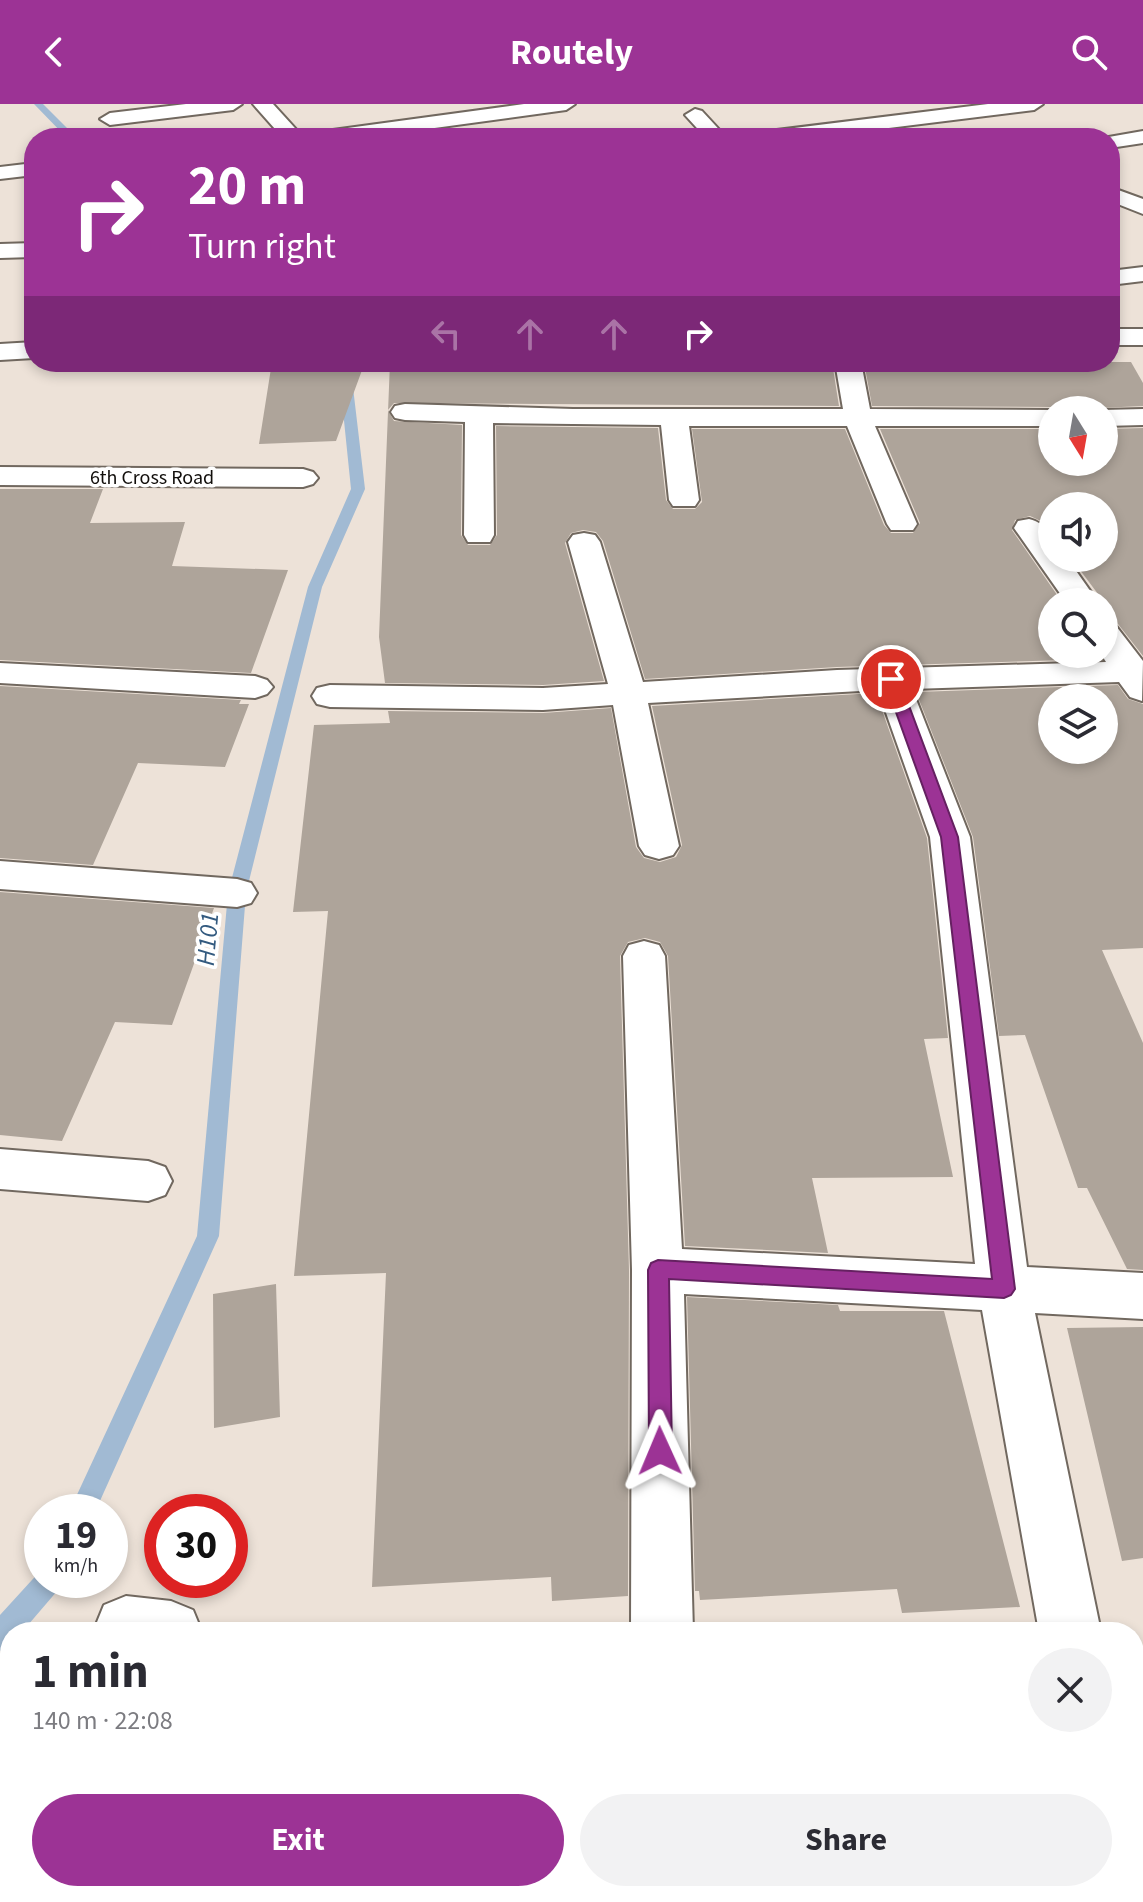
<!DOCTYPE html>
<html lang="en">
<head>
<meta charset="utf-8">
<style>
  :root { --surface:#fff; --page:#f2f2f3; --text:#2b2b33; --muted:#7c7c81; --accent:#9c3395 }
  body { margin:0; font-family:"Source Sans 3",sans-serif; background:var(--page); color:var(--text); height:100vh; display:flex; flex-direction:column; font-size:30px; white-space:nowrap }
  * { box-sizing:border-box; margin:0 }
  p { font-size:26px; color:var(--muted) }
  .icon { flex:none; width:44px; height:44px; fill:none; stroke:currentColor; stroke-width:2; stroke-linecap:round; stroke-linejoin:round }
  .map { position:relative; flex:1; overflow:hidden }
  .side { position:absolute; left:0px; top:1518px; width:1144px; height:280px; display:flex; flex-direction:column; background:var(--surface); border-radius:32px 32px 0 0; box-shadow:0 4px 12px #0003 }
  .side>* { flex:none }
  .banner { position:absolute; left:24px; top:24px; width:1096px; height:244px; border-radius:32px; box-shadow:0 4px 12px #0003; background:#9c3395; color:#fff; overflow:hidden }
  .needle { width:52px; rotate:169deg }
  .buttons { position:absolute; left:1038px; top:292px; display:grid; gap:16px }
  .buttons a { display:grid; place-items:center; width:80px; height:80px; border-radius:50%; background:var(--surface); box-shadow:0 4px 12px #0003; font-size:40px }
  .speed { position:absolute; left:24px; top:1390px; display:flex; gap:16px; font-size:40px; font-weight:700; text-align:center }
  .speed>* { display:grid; place-content:center; width:104px; height:104px; border-radius:50%; background:var(--surface); box-shadow:0 4px 12px #0003; line-height:1 }
  .speed small { font-size:20px; font-weight:400 }
  .speed .limit { border:12px solid #d22; background:#fff; color:#111 }
  .pin { position:absolute; display:grid; place-items:center; width:68px; height:68px; color:#fff; margin:-34px; border:4px solid #fff; border-radius:50%; box-shadow:0 2px 8px #0007 }
  .me { position:absolute; width:88px; margin:-44px; rotate:359deg; stroke-linejoin:round; filter:drop-shadow(0 0 6px #0008) }
  .turn { display:flex; align-items:center; gap:28px; height:168px; padding:0 32px; font-size:36px }
  .turn .icon { width:104px; height:104px; stroke-width:2.5 }
  .turn b { display:block; font-size:56px; line-height:68px }
  .lanes { display:flex; align-items:center; height:76px; padding:0 32px; background:#0003; justify-content:center; gap:40px; direction:ltr }
  .lanes .off { opacity:.35 }
  .round { display:grid; place-items:center; flex:none; width:84px; height:84px; border-radius:42px; background:var(--page) }
  .headline { display:flex; align-items:center; justify-content:space-between; height:136px; padding:0 32px }
  h1 { font-size:48px; font-weight:700; line-height:60px }
  .cta { display:flex; gap:16px; margin-top:auto; padding:16px 32px }
  .cta a { flex:1; height:92px; border-radius:48px; background:var(--accent); color:#fff; font-size:32px; font-weight:700; line-height:92px; text-align:center }
  .cta a+a { background:var(--page); color:var(--text) }
  header { display:flex; justify-content:space-between; align-items:center; height:104px; padding:0 32px; background:var(--accent); color:#fff; font-size:36px; font-weight:700 }
  .map>svg:first-child { display:block }
  .lines { fill:none; stroke-linecap:round; stroke-linejoin:round }
  .stream { fill:#a1bad3; fill-rule:evenodd }
  .building { fill:#aea49a; fill-rule:evenodd }
  .street-casing { stroke:#71685f; stroke-width:4 }
  .street { fill:#fff; fill-rule:evenodd }
  .route { fill:#9c3395; stroke:#652161; stroke-width:2 }
  .labels { text-anchor:middle; stroke-width:7; stroke-linejoin:round; paint-order:stroke }
  .far-street-label { font-size:20px; fill:#110e0b; stroke:#fff }
  .water-label { font-size:26px; font-style:italic; fill:#335a7f; stroke:#fff }
</style>
</head>
<body>
<header><svg class="icon" aria-label="back" viewBox="0 0 24 24"><path d="M15 5l-7 7 7 7"/></svg>Routely<svg class="icon" aria-label="search" viewBox="0 0 24 24"><circle cx="10" cy="10" r="6"/><path d="M15 15l6 6"/></svg></header>
<div class="map">
<svg width="1143" height="1798" viewBox="0 0 1143 1798">
  <rect width="100%" height="100%" fill="#ede2d8"/>
  <g class="lines">
    <path class="stream" d="M34 0H43L77 34H67Z
      M338 258H350L365 385 322 483 246 789 219 1132 95 1408H69L197 1132 228 789 308 483 351 385Z
      M42 1465V1476H62L58 1486 22 1528H10V1543L0 1547V1511Z"/>
  </g>
  <path class="building" d="M272 258H365L336 337 259 340Z
    M390 258H832L839 302 394 299 388 306 394 317 462 321 461 431 468 441H490L497 431 496 322 658 324 666 396 673 405H695L702 398 692 325H845L884 421 891 429H913L920 419 880 325H1052V358H1104V325L1143 324V552L1118 520 1104 516V498L1071 454H1104V402H1052V431L1043 418 1030 412 1015 416 1012 426 1062 498H1052V550H1098L1101 555 837 563 645 575 603 437 596 428 583 426 571 429 565 439 604 577 543 581 385 579 379 533Z
    M864 258H1131L1143 279V302L1055 306 1052 303 872 302Z
    M0 385H103L90 419 185 418 172 462 288 466 251 569 0 556Z
    M1118 581 1128 595 1143 600V844L1102 846 1143 939V1166L1127 1165 1087 1084H1078L1025 931 999 932 973 733 916 588ZM1052 594H1104V646H1052Z
    M0 582 241 596 239 600H249L225 663 138 659 93 761 0 754Z
    M876 589 927 734 948 934 924 935 953 1073 812 1074 828 1149 685 1142 668 852 660 838 645 834 628 838 620 852 629 1166 628 1492 552 1497 551 1473 372 1483 386 1169 294 1172 328 807 293 808 314 621 390 619 388 607 543 609 611 604 636 743 644 754 660 758 676 753 682 741 652 602Z
    M0 788 214 804 172 921 115 918 62 1037 0 1031Z
    M276 1180 280 1313 214 1324 213 1190Z
    M687 1193 838 1201 840 1207H944L1020 1503 902 1509 897 1485 700 1496 699 1487H695Z
    M1143 1223V1454L1122 1457 1067 1224Z"/>
  <g class="lines">
    <g class="street-casing">
      <path id="street" d="M186 0H242L233 6 110 21 100 15 110 9Z
        M253 0H273L304 34H283Z
        M524 0H575L566 6 361 34H308L318 28Z
        M988 0H1043L1034 6 808 34H751L761 28Z
        M695 5 702 7 727 34H706L685 11Z
        M1143 27V39L1110 44V34H1103Z
        M34 59V71L0 75V63Z
        M1110 83 1143 95V110L1110 97Z
        M34 139V153L0 154V140Z
        M1143 163V177L1110 181V167Z
        M1110 225H1143V241H1110Z
        M34 238V254L0 256V240Z
        M835 258H861L870 305 1052 306V322H875L917 420 913 426H891L887 420 847 322H689L699 396 695 402H673L669 396 661 321 493 319 494 431 490 438H468L464 431 465 318 405 316 395 314 391 308 395 302 405 300 573 305H843Z
        M1143 305V321L1104 322 1103 306Z
        M0 363 303 365 313 368 318 374 313 380 303 383 0 381Z
        M1029 415C1049 420 1052 435 1052 454H1067L1098 498H1066L1014 424 1018 417Z
        M584 429 595 431 600 438 643 578 837 566 1106 558 1101 550H1104V519L1116 522 1143 557 1142 597 1130 593 1119 578 912 585 970 733 1027 1163 1143 1169V1215L1035 1209 1101 1528H1039L982 1206 684 1190 693 1528H631L632 1166 623 852 629 841 644 837 659 841 665 852 682 1145 975 1160 930 733 878 586 648 599 679 742 673 751 659 755 645 751 639 742 613 601 543 606 330 603 317 600 312 592 317 584 330 581 543 584 608 580 568 438 573 431Z
        M0 559 255 572 267 576 273 583 267 590 255 594 0 579Z
        M0 757 237 775 251 779 257 789 251 799 237 803 0 785Z
        M0 1045 148 1057 165 1063 172 1077 165 1091 148 1097 0 1085Z
        M126 1492 171 1497 193 1506 202 1528H97L95 1523 104 1501Z
        M1134 1572 1143 1573V1637L1134 1636Z
        M640 1788H708L710 1798H640Z"/>
    </g>
    <use href="#street" class="street"/>
  </g>
  <path class="route" d="M891 571 899 575 958 733 1015 1185 1011 1191 1004 1194 669 1175 672 1347 668 1355 660 1358 652 1355 649 1347 648 1166 651 1159 658 1156 992 1175 941 733 884 575Z"/>
  <g class="labels">
    <g class="far-street-label">
      <text x="152" y="380">6th Cross Road</text>
    </g>
    <g class="water-label">
      <text transform="translate(207 835) rotate(-85)" y="9">H101</text>
    </g>
  </g>
</svg>
<div class="buttons">
<a><svg class="needle" viewBox="-14 -14 28 28"><path d="M0-13l5 13h-10z" fill="#e53935"/><path d="M0 13l5-13h-10z" fill="#7c7c81"/></svg></a>
<a><svg class="icon" aria-label="sound" viewBox="0 0 24 24"><path d="M4 9h4l5-4v14l-5-4H4zM17 9q2 3 0 6"/></svg></a>
<a><svg class="icon" aria-label="search" viewBox="0 0 24 24"><circle cx="10" cy="10" r="6"/><path d="M15 15l6 6"/></svg></a>
<a><svg class="icon" aria-label="layers" viewBox="0 0 24 24"><path d="M12 4l9 5-9 5-9-5zM3 14l9 5 9-5"/></svg></a>
</div>
<div class="speed"><div>19<small>km/h</small></div><div class="limit">30</div></div>
<div class="pin" style="left:891px;top:575px;background:#d93025"><svg class="icon" aria-label="arrive" viewBox="0 0 24 24"><path d="M6 21V4h12l-3 4 3 4H6"/></svg></div>
<svg class="me" style="left:660px;top:1347px" viewBox="-20 -20 40 40"><path d="M0-17L14 15 0 8-14 15z" fill="#9c3395" stroke="#fff" stroke-width="4"/></svg>
<div class="banner">
<div class="turn"><svg class="icon" aria-label="right" viewBox="0 0 24 24"><path d="M7 20v-9h11M14 6l5 5-5 5"/></svg><div><b>20 m</b>Turn right</div></div>
<div class="lanes"><svg class="icon off" aria-label="left" viewBox="0 0 24 24"><path d="M17 20v-9H6M10 6l-5 5 5 5"/></svg><svg class="icon off" aria-label="ahead" viewBox="0 0 24 24"><path d="M12 20V5M6 11l6-6 6 6"/></svg><svg class="icon off" aria-label="ahead" viewBox="0 0 24 24"><path d="M12 20V5M6 11l6-6 6 6"/></svg><svg class="icon" aria-label="right" viewBox="0 0 24 24"><path d="M7 20v-9h11M14 6l5 5-5 5"/></svg></div>
</div>
<section class="side">
<div class="headline"><div><h1>1 min</h1><p>140 m · 22:08</p></div><a class="round"><svg class="icon" aria-label="close" viewBox="0 0 24 24"><path d="M6 6l12 12M18 6L6 18"/></svg></a></div>
<div class="cta"><a>Exit</a><a>Share</a></div>
</section>
</div>
</body>
</html>
